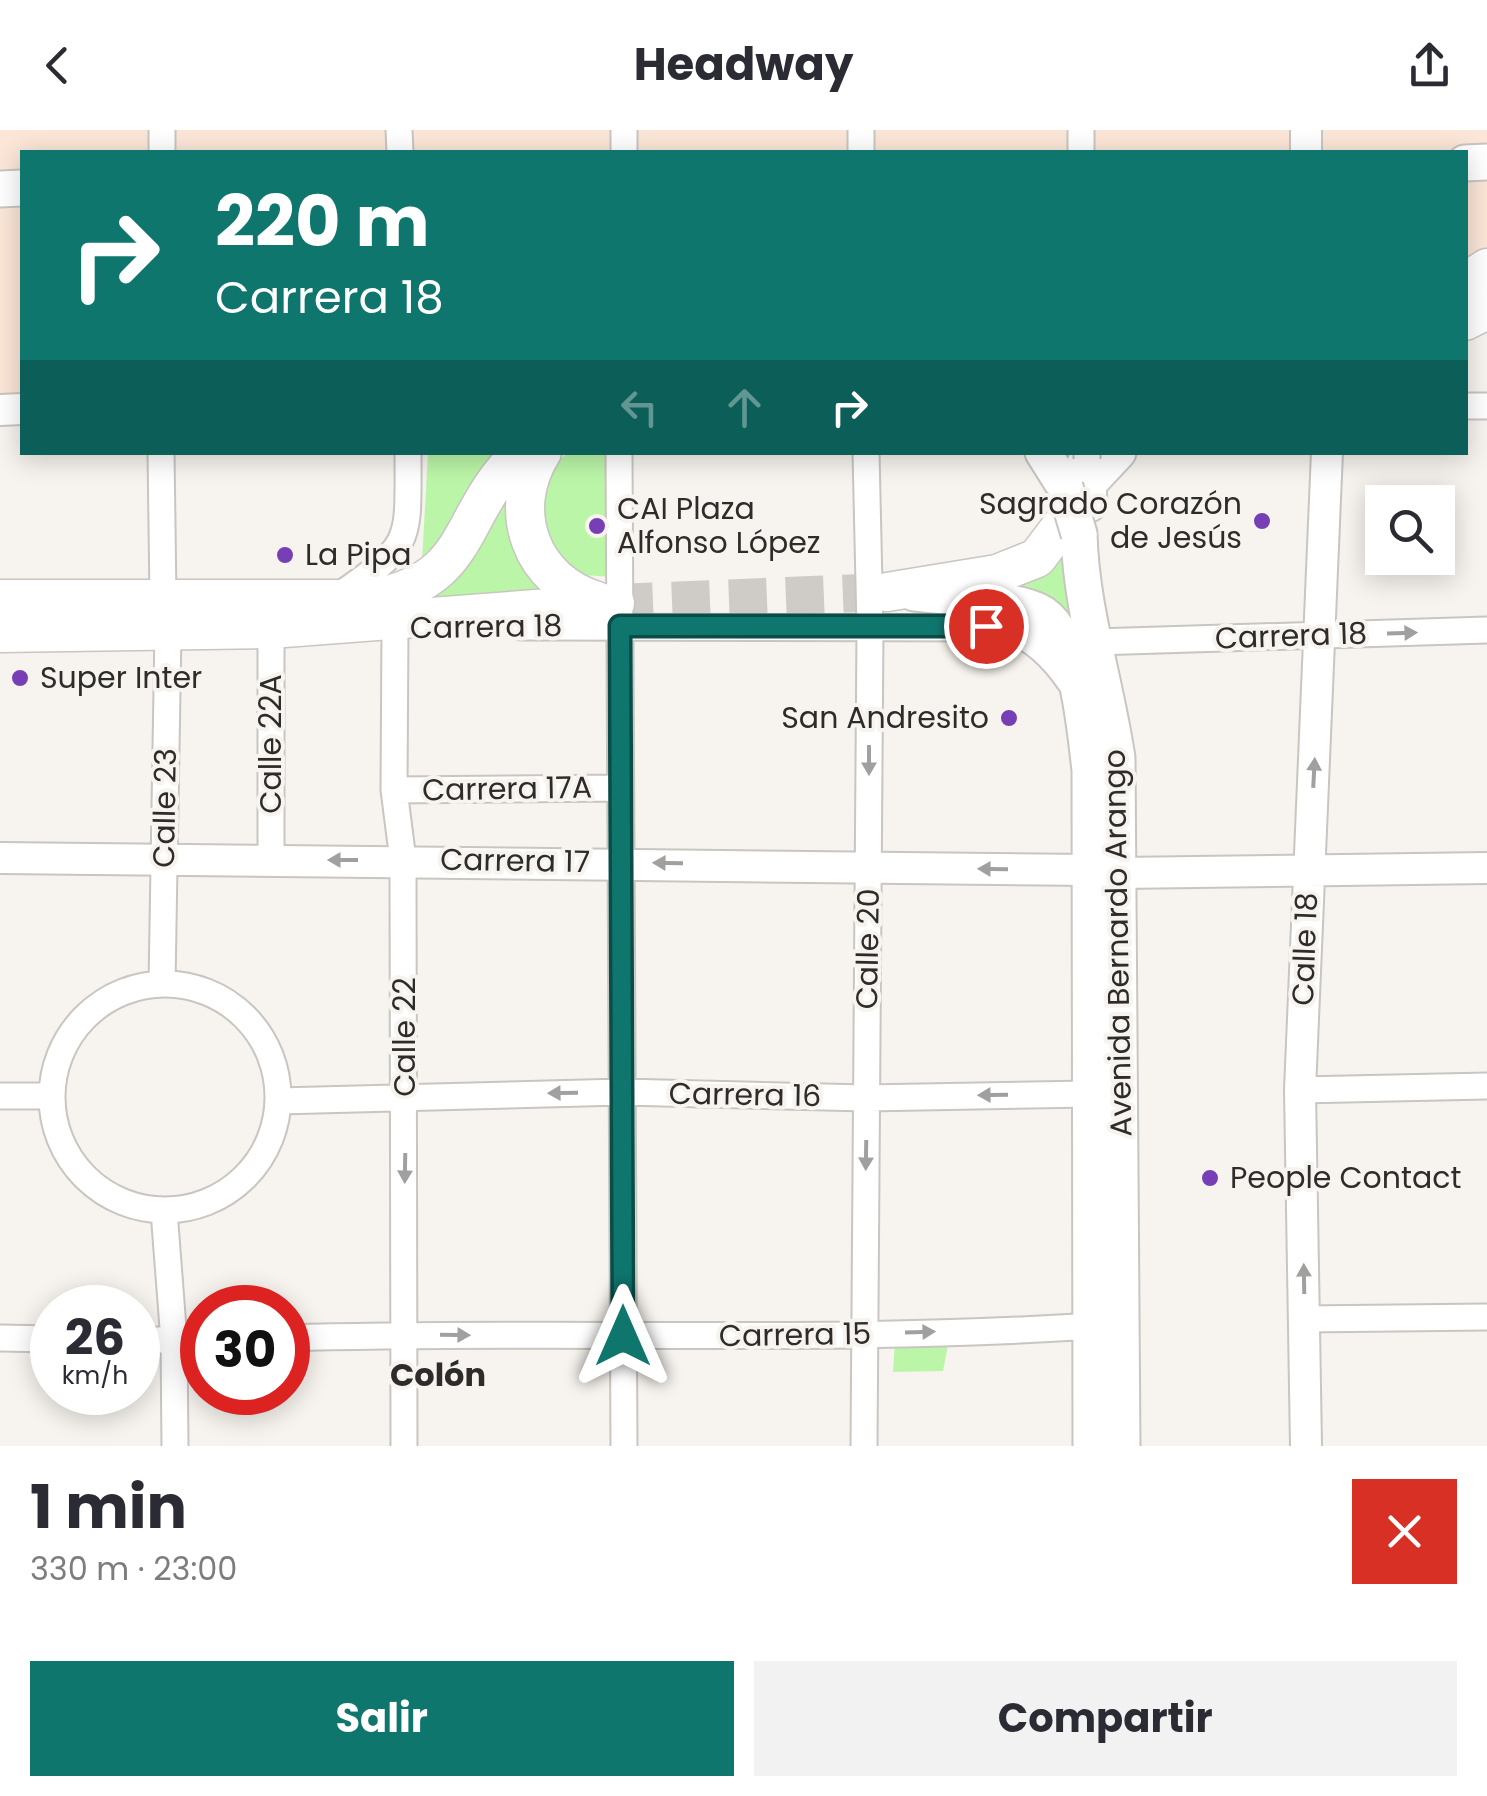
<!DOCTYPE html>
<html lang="es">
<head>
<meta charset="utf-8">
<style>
  :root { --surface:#fff; --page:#f2f2f3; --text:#2b2b33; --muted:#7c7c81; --accent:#0f766e }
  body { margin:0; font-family:Poppins,sans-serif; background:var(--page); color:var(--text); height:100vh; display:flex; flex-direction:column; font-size:38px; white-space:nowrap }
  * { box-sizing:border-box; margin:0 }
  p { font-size:32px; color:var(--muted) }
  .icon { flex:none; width:55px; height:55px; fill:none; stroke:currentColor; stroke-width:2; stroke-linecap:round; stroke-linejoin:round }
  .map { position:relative; height:1316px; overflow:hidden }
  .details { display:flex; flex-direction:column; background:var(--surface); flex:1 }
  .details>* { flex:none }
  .hud { position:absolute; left:20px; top:20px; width:1448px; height:305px; border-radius:0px; box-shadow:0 5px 25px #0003; background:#0f766e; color:#fff; overflow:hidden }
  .controls { position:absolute; left:1365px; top:355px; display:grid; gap:20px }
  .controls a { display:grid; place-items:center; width:90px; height:90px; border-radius:0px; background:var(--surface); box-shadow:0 5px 25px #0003; font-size:50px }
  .speed { position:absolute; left:30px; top:1155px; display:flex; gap:20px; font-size:50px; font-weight:700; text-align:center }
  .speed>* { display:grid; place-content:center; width:130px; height:130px; border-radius:50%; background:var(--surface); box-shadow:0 5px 25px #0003; line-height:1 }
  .speed small { font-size:25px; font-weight:400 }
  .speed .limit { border:15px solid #d22; background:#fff; color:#111 }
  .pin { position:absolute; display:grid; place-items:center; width:85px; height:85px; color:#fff; margin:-42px; border:5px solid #fff; border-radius:50%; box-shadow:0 2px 10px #0007 }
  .me { position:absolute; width:110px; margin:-55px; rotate:0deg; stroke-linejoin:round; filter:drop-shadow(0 0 8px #0008) }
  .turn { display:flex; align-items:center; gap:35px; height:210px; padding:0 30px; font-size:45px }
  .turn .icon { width:130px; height:130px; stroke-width:2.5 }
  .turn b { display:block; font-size:70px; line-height:85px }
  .lanes { display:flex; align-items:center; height:95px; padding:0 30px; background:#0003; justify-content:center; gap:50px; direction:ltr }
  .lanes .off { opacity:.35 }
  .round { display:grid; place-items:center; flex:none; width:105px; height:105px; border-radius:0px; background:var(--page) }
  .headline { display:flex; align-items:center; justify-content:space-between; height:170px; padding:0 30px }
  h1 { font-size:60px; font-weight:700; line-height:75px }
  .action { display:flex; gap:20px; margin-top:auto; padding:20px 30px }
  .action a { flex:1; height:115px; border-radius:0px; background:var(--accent); color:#fff; font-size:40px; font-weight:700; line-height:115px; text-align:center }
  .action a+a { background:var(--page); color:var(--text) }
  header { display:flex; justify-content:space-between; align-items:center; height:130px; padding:0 30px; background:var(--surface); font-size:45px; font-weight:700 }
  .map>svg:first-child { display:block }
  .commercial { fill:#fbe6d8 }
  .green { fill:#bbf6a8 }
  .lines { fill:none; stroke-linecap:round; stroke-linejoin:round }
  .primary-tunnel { stroke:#cfccc8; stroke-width:38; stroke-dasharray:38 19; stroke-linecap:butt }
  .minor-casing { stroke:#c9c5c0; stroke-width:29 }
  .tertiary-casing { stroke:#c9c5c0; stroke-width:34 }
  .secondary-casing { stroke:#c9c5c0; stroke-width:39 }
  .primary-casing { stroke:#c9c5c0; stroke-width:41 }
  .minor { stroke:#fff; stroke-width:25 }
  .tertiary { stroke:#fff; stroke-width:30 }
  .secondary { stroke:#fff; stroke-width:35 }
  .primary { stroke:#fff; stroke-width:38 }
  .minor-bridge-casing { stroke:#c9c5c0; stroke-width:29; stroke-linecap:butt }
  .secondary-bridge-casing { stroke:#c9c5c0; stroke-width:39; stroke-linecap:butt }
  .minor-bridge { stroke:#fff; stroke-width:25 }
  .secondary-bridge { stroke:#fff; stroke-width:35 }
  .oneway { fill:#a1a09f }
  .route-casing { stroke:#0a4d48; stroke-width:25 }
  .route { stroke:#0f766e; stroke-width:18 }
  .poi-dot { fill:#763fb6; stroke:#f7f4ef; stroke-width:4 }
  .labels { text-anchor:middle; stroke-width:8; stroke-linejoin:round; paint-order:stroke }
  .poi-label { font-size:30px; fill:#2e2c2a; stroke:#f7f4ef; text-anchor:start }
  .street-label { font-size:30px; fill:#2e2c2a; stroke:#f7f4ef }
  .neighbourhood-label { font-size:32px; font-weight:bold; fill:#2e2c2a; stroke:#f7f4ef }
</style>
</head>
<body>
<header><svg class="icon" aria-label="back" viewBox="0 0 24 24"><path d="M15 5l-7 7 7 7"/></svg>Headway<svg class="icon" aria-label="share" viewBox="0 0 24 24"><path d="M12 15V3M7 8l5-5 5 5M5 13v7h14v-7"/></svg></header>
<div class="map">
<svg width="1487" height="1316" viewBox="0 0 1487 1316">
  <rect width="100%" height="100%" fill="#f7f4ef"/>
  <path class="commercial" d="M0 0H1487V129L1465 141V22H22V268H0Z"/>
  <path class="green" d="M428 323H502L452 399 422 431Z
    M568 323H614V447L581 445 545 421 535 362 558 331Z
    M518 363 583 467 407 477 495 374Z
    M1066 411 1091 522 985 453Z
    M895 1212 948 1215 943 1241 893 1242Z"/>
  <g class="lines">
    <path class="primary-tunnel" d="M615 473 887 462"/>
    <g class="minor-casing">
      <path id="minor" d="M162 0V22
        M399 0 400 22
        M624 0V22
        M861 0V22
        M1081 0V22
        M1465 276H1487
        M161 322 163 468
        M619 322 624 1316
        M337 467C414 413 408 414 408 322
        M521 497 1008 498C1035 511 1052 526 1069 551
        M395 498 394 660 403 730 404 1316
        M271 499V730
        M1095 512 1487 500
        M394 660 620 658
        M162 854 168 502
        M52 967a113 113 0 1 1 226 0a113 113 0 1 1-226 0Z
        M1300 960 1487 956
        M0 966H51
        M279 971 622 962 866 968 1090 964
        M164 1081 174 1211 175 1316
        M1304 1189 1487 1187
        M0 1208 52 1209
        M288 1208C561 1200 835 1214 1108 1195
        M138 1210H202
        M864 1316 870 498 866 322"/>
    </g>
    <g class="tertiary-casing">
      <path id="tertiary" d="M1306 0V22
        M0 280 22 279
        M0 728 1091 740
        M1120 743 1487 738
        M1306 1316 1300 960 1327 322"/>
    </g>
    <g class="secondary-casing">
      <path id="secondary" d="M1465 33 1487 32
        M0 59 22 58
        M1043 322 1065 357
        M1089 374 1088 354 1118 322
        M1079 404C1081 480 1106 553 1117 628L1122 1316
        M914 463C950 468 1006 467 1038 481 1078 499 1085 601 1090 640L1091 1316"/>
    </g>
    <g class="primary-casing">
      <path id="primary" d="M1465 152 1487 138
        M1465 191 1487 180
        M542 322C505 381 531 451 597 471
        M887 462 997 444 1037 428 1065 391 1091 322
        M0 469H371C477 449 454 385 522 322
        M0 503 271 499 615 473"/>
    </g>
    <use href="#minor" class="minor"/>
    <use href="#tertiary" class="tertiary"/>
    <use href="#secondary" class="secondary"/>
    <use href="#primary" class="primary"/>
    <g class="minor-bridge-casing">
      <path id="minor-bridge" d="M1087 322V329"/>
    </g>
    <g class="secondary-bridge-casing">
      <path id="secondary-bridge" d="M1065 357 1079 404"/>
    </g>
    <use href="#minor-bridge" class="minor-bridge"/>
    <use href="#secondary-bridge" class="secondary-bridge"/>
  </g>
  <defs><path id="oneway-solid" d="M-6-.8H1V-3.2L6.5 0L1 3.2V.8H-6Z" transform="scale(2.5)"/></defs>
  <g class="oneway">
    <use href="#oneway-solid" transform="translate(1402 503) rotate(-2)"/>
    <use href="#oneway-solid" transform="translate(869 630) rotate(90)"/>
    <use href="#oneway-solid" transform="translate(1314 643) rotate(-87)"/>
    <use href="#oneway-solid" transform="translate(343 730) rotate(-180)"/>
    <use href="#oneway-solid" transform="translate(668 733) rotate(-179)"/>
    <use href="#oneway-solid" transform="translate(993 739) rotate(-179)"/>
    <use href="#oneway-solid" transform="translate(563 963) rotate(179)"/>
    <use href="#oneway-solid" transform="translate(993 965) rotate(179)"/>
    <use href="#oneway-solid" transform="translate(866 1025) rotate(91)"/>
    <use href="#oneway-solid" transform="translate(405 1038) rotate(91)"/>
    <use href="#oneway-solid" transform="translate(1304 1149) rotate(-91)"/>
    <use href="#oneway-solid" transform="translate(920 1202) rotate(-2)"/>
    <use href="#oneway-solid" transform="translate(455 1205) rotate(1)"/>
  </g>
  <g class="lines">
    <g class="route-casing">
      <path id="route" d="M623 1206 620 496H986"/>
    </g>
    <use href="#route" class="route"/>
  </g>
  <g class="poi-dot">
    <circle cx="1262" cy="391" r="10"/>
    <circle cx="597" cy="396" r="10"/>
    <circle cx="285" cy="425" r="10"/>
    <circle cx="20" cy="548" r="10"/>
    <circle cx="1009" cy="588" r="10"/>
    <circle cx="1210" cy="1048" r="10"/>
  </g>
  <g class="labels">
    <g class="poi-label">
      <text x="1242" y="384" text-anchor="end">Sagrado Corazón<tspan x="1242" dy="34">de Jesús</tspan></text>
      <text x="617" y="389">CAI Plaza<tspan x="617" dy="34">Alfonso López</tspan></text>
      <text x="305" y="435">La Pipa</text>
      <text x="40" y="558">Super Inter</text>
      <text x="989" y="598" text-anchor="end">San Andresito</text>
      <text x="1230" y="1058">People Contact</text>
    </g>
    <g class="street-label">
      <text transform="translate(486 497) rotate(-1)" y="10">Carrera 18</text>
      <text transform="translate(1291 506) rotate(-2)" y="10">Carrera 18</text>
      <text transform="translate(271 614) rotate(-90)" y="10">Calle 22A</text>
      <text transform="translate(507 659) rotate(-1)" y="10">Carrera 17A</text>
      <text transform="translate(165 678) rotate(-89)" y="10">Calle 23</text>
      <text transform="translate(515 731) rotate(1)" y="10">Carrera 17</text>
      <text transform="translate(1118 813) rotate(-91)" y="10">Avenida Bernardo Arango</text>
      <text transform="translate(868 819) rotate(-89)" y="10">Calle 20</text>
      <text transform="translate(1305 819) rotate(-88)" y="10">Calle 18</text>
      <text transform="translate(405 907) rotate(-90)" y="10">Calle 22</text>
      <text transform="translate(745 965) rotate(1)" y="10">Carrera 16</text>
      <text transform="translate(795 1205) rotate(-1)" y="10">Carrera 15</text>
    </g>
    <g class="neighbourhood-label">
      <text x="438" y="1256">Colón</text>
    </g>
  </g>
</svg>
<div class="controls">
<a><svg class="icon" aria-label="search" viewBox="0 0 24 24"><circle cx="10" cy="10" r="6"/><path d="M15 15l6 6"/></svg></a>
</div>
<div class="speed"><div>26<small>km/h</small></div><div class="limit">30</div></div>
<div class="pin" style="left:986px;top:496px;background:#d93025"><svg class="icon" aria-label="arrive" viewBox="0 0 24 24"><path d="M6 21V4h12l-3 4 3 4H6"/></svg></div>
<svg class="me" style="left:623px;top:1206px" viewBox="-20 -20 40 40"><path d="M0-17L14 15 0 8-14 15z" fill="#0f766e" stroke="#fff" stroke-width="4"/></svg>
<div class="hud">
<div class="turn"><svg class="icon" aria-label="right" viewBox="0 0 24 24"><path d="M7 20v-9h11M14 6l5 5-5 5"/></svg><div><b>220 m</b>Carrera 18</div></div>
<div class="lanes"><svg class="icon off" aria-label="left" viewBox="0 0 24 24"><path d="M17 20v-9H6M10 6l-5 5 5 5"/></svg><svg class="icon off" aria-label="ahead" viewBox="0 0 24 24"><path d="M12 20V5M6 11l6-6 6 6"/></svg><svg class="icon" aria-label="right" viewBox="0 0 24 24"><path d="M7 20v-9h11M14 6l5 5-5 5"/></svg></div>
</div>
</div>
<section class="details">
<div class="headline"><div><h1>1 min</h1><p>330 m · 23:00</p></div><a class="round" style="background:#d93025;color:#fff"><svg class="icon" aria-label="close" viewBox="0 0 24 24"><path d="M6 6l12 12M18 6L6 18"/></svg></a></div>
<div class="action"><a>Salir</a><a>Compartir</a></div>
</section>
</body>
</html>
